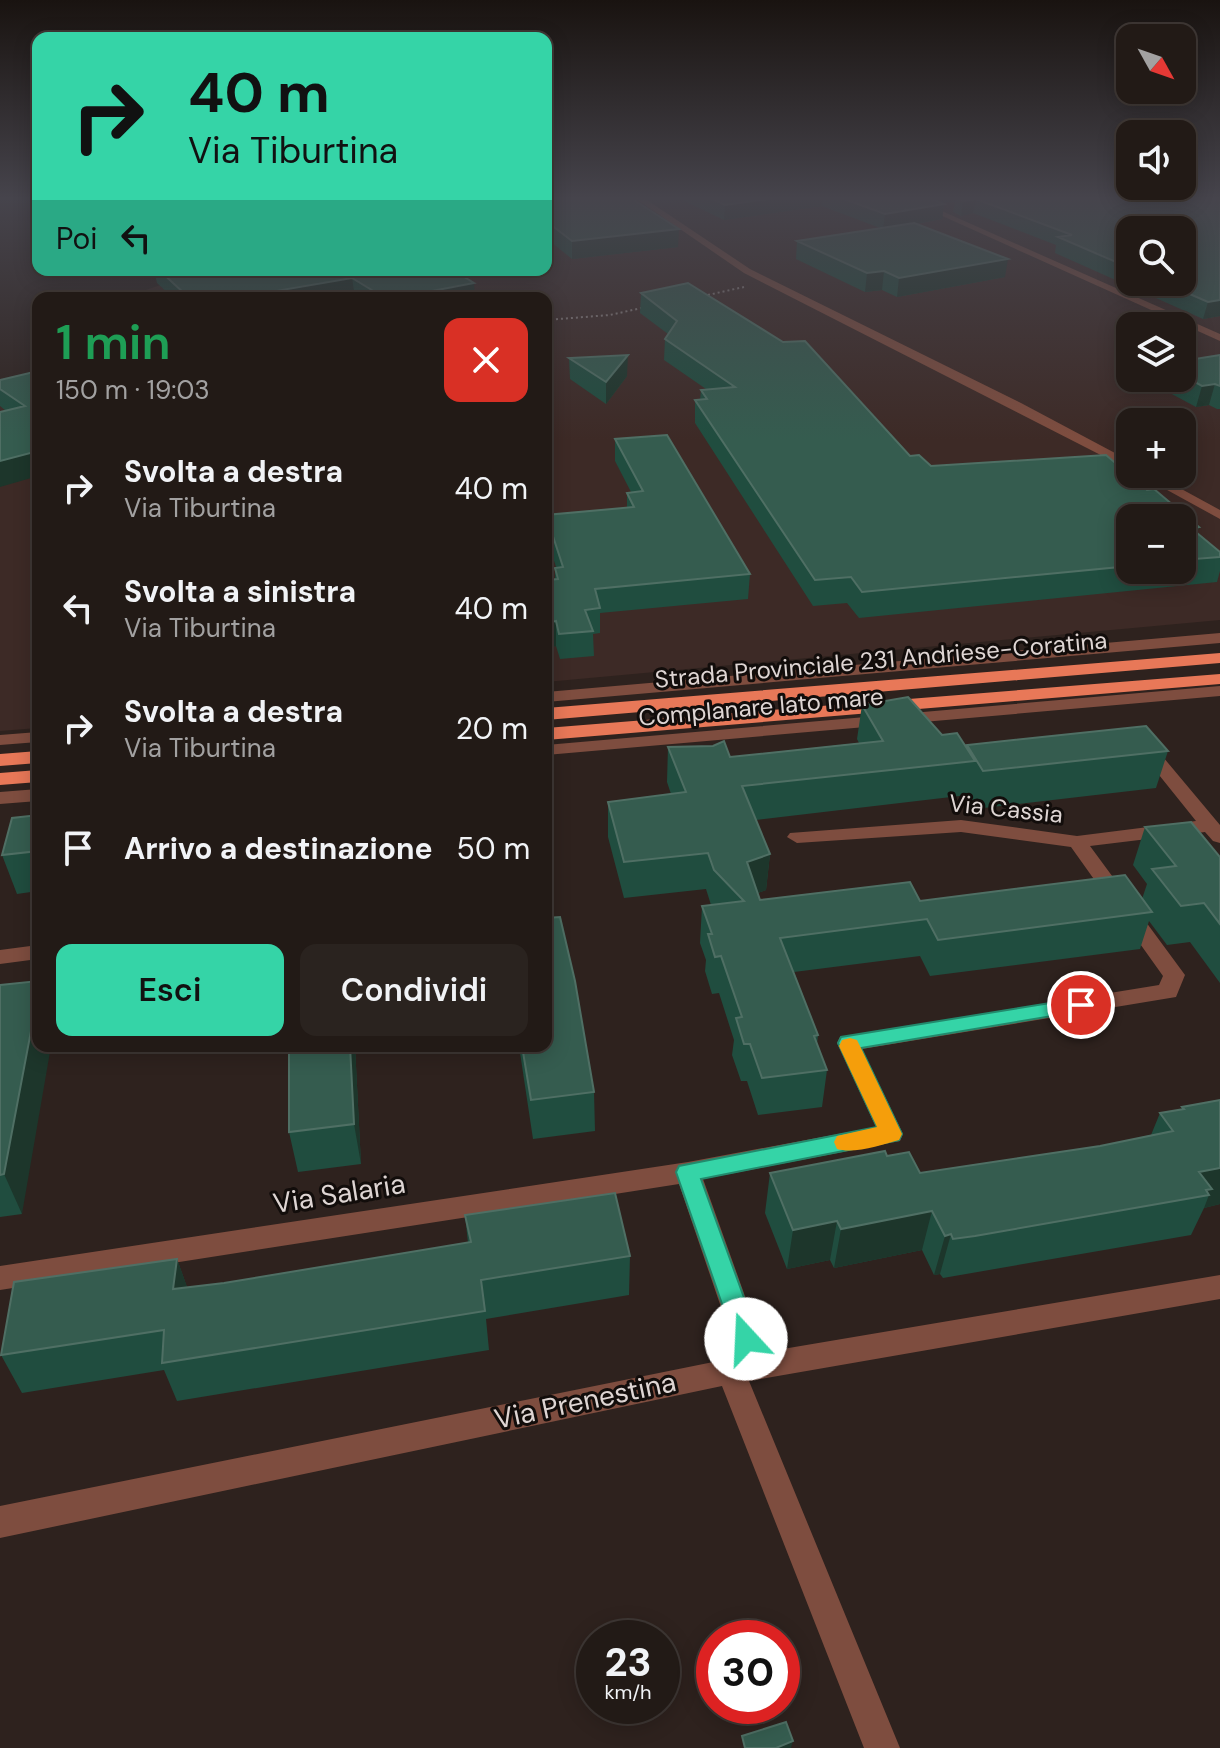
<!DOCTYPE html>
<html lang="it">
<head>
<meta charset="utf-8">
<style>
  :root { --surface:#221a16; --page:#2a231f; --text:#f1f3f6; --muted:#a2a1a1; --line:#3f3835; --accent:#35d4a7 }
  body { margin:0; font-family:"DM Sans",sans-serif; background:var(--page); color:var(--text); height:100vh; display:flex; flex-direction:column; font-size:30px; white-space:nowrap }
  * { box-sizing:border-box; margin:0 }
  p { font-size:26px; color:var(--muted) }
  .icon { flex:none; width:44px; height:44px; fill:none; stroke:currentColor; stroke-width:2; stroke-linecap:round; stroke-linejoin:round }
  .map { position:relative; flex:1; overflow:hidden }
  .drawer { position:absolute; left:32px; top:292px; width:520px; height:760px; display:flex; flex-direction:column; background:var(--surface); border-radius:16px; box-shadow:0 4px 20px #0003,0 0 0 2px var(--line) }
  .drawer>* { flex:none }
  .guide { position:absolute; left:32px; top:32px; width:520px; height:244px; border-radius:16px; box-shadow:0 4px 20px #0003,0 0 0 2px var(--line); background:#35d4a7; color:#111; overflow:hidden }
  .needle { width:52px; rotate:130deg }
  .controls { position:absolute; left:1116px; top:24px; display:grid; gap:16px }
  .controls a { display:grid; place-items:center; width:80px; height:80px; border-radius:16px; background:var(--surface); box-shadow:0 4px 20px #0003,0 0 0 2px var(--line); font-size:40px }
  .speed { position:absolute; left:576px; top:1620px; display:flex; gap:16px; font-size:40px; font-weight:700; text-align:center }
  .speed>* { display:grid; place-content:center; width:104px; height:104px; border-radius:50%; background:var(--surface); box-shadow:0 4px 20px #0003,0 0 0 2px var(--line); line-height:1 }
  .speed small { font-size:20px; font-weight:400 }
  .speed .limit { border:12px solid #d22; background:#fff; color:#111 }
  .pin { position:absolute; display:grid; place-items:center; width:68px; height:68px; color:#fff; margin:-34px; border:4px solid #fff; border-radius:50%; box-shadow:0 2px 8px #0007 }
  .me { position:absolute; width:88px; margin:-44px; rotate:340deg; stroke-linejoin:round; filter:drop-shadow(0 0 6px #0008) }
  .turn { display:flex; align-items:center; gap:28px; height:168px; padding:0 24px; font-size:36px }
  .turn .icon { width:104px; height:104px; stroke-width:2.5 }
  .turn b { display:block; font-size:56px; line-height:68px }
  .then { display:flex; align-items:center; height:76px; padding:0 24px; background:#0003; gap:16px; font-size:30px }
  .round { display:grid; place-items:center; flex:none; width:84px; height:84px; border-radius:16px; background:var(--page) }
  .summary { display:flex; align-items:center; justify-content:space-between; height:136px; padding:0 24px }
  h1 { font-size:48px; font-weight:600; line-height:60px; color:#1e9e55 }
  .cta { display:flex; gap:16px; margin-top:auto; padding:16px 24px }
  .cta a { flex:1; height:92px; border-radius:16px; background:var(--accent); color:#111; font-size:32px; font-weight:600; line-height:92px; text-align:center }
  .cta a+a { background:var(--page); color:var(--text) }
  ul { padding:0; list-style:none }
  li { display:flex; align-items:center; gap:24px; height:120px; padding:0 24px }
  li div { flex:1 }
  li b { display:block; font-size:30px }
  li em { font-style:normal }
  .map>svg:first-child { display:block }
  .built { fill:#3d2a26; fill-rule:evenodd }
  .lines { fill:none; stroke-linecap:round; stroke-linejoin:round }
  .path { stroke:#8f8482; stroke-width:2; stroke-dasharray:2 3; stroke-linecap:butt }
  .minor { fill:#7e4d3f; fill-rule:evenodd }
  .tertiary { fill:#7e4d3f; fill-rule:evenodd }
  .trunk { fill:#e87858; fill-rule:evenodd }
  .wall { fill:#204d3f; fill-rule:evenodd }
  .shaded-wall { fill:#1d362b }
  .building { fill:#355c4f; stroke:#4f6f64; stroke-width:2 }
  .route { fill:#35d4a7; stroke:#228a6d; stroke-width:2 }
  .slow { fill:#f59e0b }
  .labels { text-anchor:middle; stroke-width:6; stroke-linejoin:round; paint-order:stroke }
  .street-label { font-size:24px; fill:#ded5d3; stroke:#120d0b }
  .near-street-label { font-size:28px; fill:#ded5d3; stroke:#120d0b }
</style>
</head>
<body>
<div class="map">
<svg width="1220" height="1748" viewBox="0 0 1220 1748">
  <rect width="100%" height="100%" fill="#2e221e"/>
  <path class="built" d="M546 196H1220V620L546 682V298H122L205 270H546ZM1130 230H1182V282H1130ZM1130 326H1182V378H1130ZM1130 422H1182V474H1130ZM1130 518H1182V570H1130Z
    M38 374V728L0 731V386Z"/>
  <g class="lines">
    <path class="path" d="M703 296 744 287
      M546 320 610 315 646 307"/>
    <path class="minor" d="M632 196H641L750 269 1021 403 1130 461V470L744 273Z
      M898 196H908L1220 334V341Z
      M1138 474H1154L1220 510V519Z
      M1152 750 1158 751 1220 825V843L1213 841 1205 832 1090 846 1185 975 1176 997 862 1049 903 1134 900 1141 703 1179 765 1352 1220 1275V1299L749 1381 900 1748H864L722 1386 0 1538V1506L738 1357 679 1184 0 1290V1266L688 1162 876 1127 837 1043 840 1037 1159 985 1163 976 1071 847 961 832 797 843 787 837 790 833 961 820 1077 836 1196 821 1143 755Z
      M38 945V959L0 964V950Z"/>
    <path class="tertiary" d="M1220 633V643L546 702V692Z
      M1220 686V696L546 755V745Z
      M38 732V742L0 745V735Z
      M38 789V801L0 804V792Z"/>
    <path class="trunk" d="M1220 653V663L546 720V708Z
      M1220 674V684L546 740V728Z
      M38 751V763L0 766V754Z
      M38 770V782L0 785V773Z"/>
  </g>
  <path class="wall" d="M546 196 678 247 572 259 546 238Z
    M674 196H1220V316L1203 319 1055 253 1056 245 973 213 961 216 953 212 955 202 942 203 944 204 942 219 916 224 1005 277 897 297 882 290 865 292 796 259 797 241 880 228 822 206 724 220ZM1130 230 1182 282H1130Z
    M154 270H453L475 298H357L355 297 173 298 157 283Z
    M641 293 910 456 931 466 1147 490 1199 527 1197 533 1220 552V571L1217 582 859 618 847 603 813 606 695 423V400H700L701 390 706 389 664 360 665 339 668 334 640 313ZM1130 518H1182V570H1130Z
    M1220 355V409H1217L1209 405 1196 407 1155 385 1157 378H1182V361Z
    M569 358 627 376 606 404 570 379Z
    M38 371 0 487 6 411 0 406V380Z
    M615 439 750 574 748 599 600 613V633L593 634 594 656 560 659 556 646 552 647 546 624V580L555 579V568L556 567 547 538 546 515 627 508V493L631 492 615 461Z
    M862 705 942 735 967 749V745L1168 751 1156 788 975 809 968 795 756 820 770 854 766 890 758 893 760 900 920 901 1142 899 1147 884 1133 865 1145 827 1220 857V983L1190 942 1167 945 1149 921 1140 949 930 976 920 956 794 972 818 1035 817 1044 827 1070 822 1107 758 1115 747 1081H741L732 1055 734 1040 719 993 712 994 705 971 706 960 700 943 702 906 711 905 706 889 624 898 608 837V802L671 794 667 782 668 747 730 757 859 743 857 739Z
    M38 815V891L17 894 2 855Z
    M0 985 22 1214 0 1217Z
    M355 1046 361 1164 298 1172 289 1132Z
    M519 1046H546L594 1092 595 1131 533 1139Z
    M1220 1100V1204L1204 1208 1191 1235 943 1278 940 1274 934 1275 922 1250 834 1268 830 1260 787 1269 765 1213 770 1173 887 1156 920 1173 1100 1146 1151 1135 1160 1113 1181 1110 1182 1107Z
    M465 1215 630 1256 629 1295 486 1319 489 1350 177 1401 164 1370 22 1393 1 1355 177 1259 187 1287 224 1283 468 1243Z"/>
  <path class="shaded-wall" d="M790 196H823L822 206 724 220 725 205Z
    M936 196H1011L976 200 973 213 961 216 963 201 956 198 955 202 934 204Z
    M944 204 942 219 883 229 885 214Z
    M679 229 678 247 572 259V241Z
    M1008 259 1005 277 897 297 899 278Z
    M884 271 882 290 865 292 867 273Z
    M352 278 355 297 346 298H265L264 293Z
    M474 283 475 298H403V296Z
    M399 291 400 298H380V295Z
    M1220 300V316L1203 319 1208 302Z
    M628 355 627 376 606 404V382Z
    M1215 384 1209 405 1196 407 1202 386Z
    M38 451V476L0 487V461Z
    M556 621V646L552 647 551 622Z
    M770 854 766 890 744 898 747 862Z
    M38 994V1046H51L22 1214 4 1174Z
    M350 1046H355L361 1164 354 1124Z
    M1220 1168V1204L1204 1208 1209 1195 1187 1199 1199 1172Z
    M932 1211 922 1250 834 1268 841 1229Z
    M837 1221 830 1260 787 1269 793 1230Z
    M951 1234 940 1274 934 1275 945 1236Z
    M177 1259 191 1298 173 1289Z
    M793 1741 791 1748H776Z"/>
  <path class="building" d="M546 196H628L679 229 572 241 546 221Z
    M706 196H790L725 205Z
    M836 196H925L944 204 885 214Z
    M968 196H1210L1220 198V300L1208 302 1162 282H1182V230H1130V268L1058 237 1072 235 976 199 963 201 956 198Z
    M914 223 1008 259 899 278 884 271 867 273 797 241Z
    M159 270H453L474 283 411 295 403 296 399 291 380 295 352 278 264 293 277 298H172L186 295Z
    M688 283 783 342 805 341 910 456 919 455 931 466 1106 455 1147 490 1154 489 1199 527 1191 528 1220 552V557L1182 560V518H1130V566L862 592 851 577 815 580 695 400 707 399 701 390 735 387 665 339 677 321 641 293Z
    M628 355 606 382 569 358Z
    M1220 355V386L1215 384 1202 386 1182 375V361Z
    M38 371V451L0 461V412L25 406 0 389V380Z
    M667 435 750 574 595 589 600 608 585 610 593 631 559 634 556 621 551 622 546 603V580L558 579 555 568 563 567 546 515 634 507 627 493 643 491 615 439Z
    M908 697 942 735 957 733 975 761 742 786 770 854 747 862 760 900 910 882 920 901 1125 875 1152 912 938 940 927 919 780 938 818 1035 814 1036 827 1070 762 1078 750 1044H744L736 1018 742 1017 721 956 715 957 708 934H712L702 906 744 901 714 870 708 853 624 862 608 802 686 792 668 747 713 746 724 741 730 757 883 741 862 705Z
    M1146 726 1168 751 983 771 967 745Z
    M38 815V851L2 855 12 818Z
    M1191 822 1220 857V924L1204 903 1181 906 1152 869 1176 866 1145 827Z
    M560 917 575 981 594 1092 531 1100 522 1046H546V918Z
    M38 981V994L4 1174 0 1175V985Z
    M289 1046H350L354 1124 289 1132Z
    M1220 1100V1168L1199 1172 1212 1189 1206 1190 1209 1195 975 1236 953 1239 951 1234 945 1236 932 1211 841 1229 837 1221 793 1230 770 1173 885 1151 887 1156 909 1152 920 1173 1100 1146 1173 1131 1160 1113 1184 1109 1182 1107Z
    M615 1193 630 1256 481 1280 485 1311 162 1363 164 1330 1 1355 14 1282 177 1259 173 1289 224 1283 471 1242 465 1215Z
    M786 1722 793 1741 776 1748H745L742 1736Z"/>
  <linearGradient id="sky" x2="0" y2="1"><stop stop-color="#191310"/><stop offset="0.45" stop-color="#46444c"/><stop offset="1" stop-color="#46444c" stop-opacity="0"/></linearGradient>
  <rect width="1220" height="440" fill="url(#sky)"/>
  <path class="route" d="M1081 998 1088 1000 1091 1005 1088 1010 861 1048 902 1134 899 1140 701 1179 759 1339 755 1347 746 1350 737 1347 676 1172 679 1166 877 1127 838 1043 841 1037Z"/>
  <path class="slow" d="M850 1038 857 1040 860 1046 902 1134 899 1140C882 1145 854 1154 837 1149L834 1142 837 1136 877 1127 839 1046 842 1040Z"/>
  <g class="labels">
    <g class="street-label">
      <text transform="translate(881 660) rotate(-5)" y="8">Strada Provinciale 231 Andriese-Coratina</text>
      <text transform="translate(761 707) rotate(-5)" y="8">Complanare lato mare</text>
      <text transform="translate(1006 809) rotate(6)" y="8">Via Cassia</text>
    </g>
    <g class="near-street-label">
      <text transform="translate(339 1193) rotate(-9)" y="10">Via Salaria</text>
      <text transform="translate(585 1400) rotate(-12)" y="10">Via Prenestina</text>
    </g>
  </g>
</svg>
<div class="controls">
<a><svg class="needle" viewBox="-14 -14 28 28"><path d="M0-13l5 13h-10z" fill="#e53935"/><path d="M0 13l5-13h-10z" fill="#a2a1a1"/></svg></a>
<a><svg class="icon" aria-label="sound" viewBox="0 0 24 24"><path d="M4 9h4l5-4v14l-5-4H4zM17 9q2 3 0 6"/></svg></a>
<a><svg class="icon" aria-label="search" viewBox="0 0 24 24"><circle cx="10" cy="10" r="6"/><path d="M15 15l6 6"/></svg></a>
<a><svg class="icon" aria-label="layers" viewBox="0 0 24 24"><path d="M12 4l9 5-9 5-9-5zM3 14l9 5 9-5"/></svg></a>
<a>+</a>
<a>−</a>
</div>
<div class="speed"><div>23<small>km/h</small></div><div class="limit">30</div></div>
<div class="pin" style="left:1081px;top:1005px;background:#d93025"><svg class="icon" aria-label="arrive" viewBox="0 0 24 24"><path d="M6 21V4h12l-3 4 3 4H6"/></svg></div>
<svg class="me" style="left:746px;top:1339px" viewBox="-20 -20 40 40"><circle r="19" fill="#fff"/><path d="M0-13L10 11 0 6-10 11z" fill="#35d4a7"/></svg>
<div class="guide">
<div class="turn"><svg class="icon" aria-label="right" viewBox="0 0 24 24"><path d="M7 20v-9h11M14 6l5 5-5 5"/></svg><div><b>40 m</b>Via Tiburtina</div></div>
<div class="then">Poi<svg class="icon" aria-label="left" viewBox="0 0 24 24"><path d="M17 20v-9H6M10 6l-5 5 5 5"/></svg></div>
</div>
<section class="drawer">
<div class="summary"><div><h1>1 min</h1><p>150 m · 19:03</p></div><a class="round" style="background:#d93025;color:#fff"><svg class="icon" aria-label="close" viewBox="0 0 24 24"><path d="M6 6l12 12M18 6L6 18"/></svg></a></div>
<ul>
<li><svg class="icon" aria-label="right" viewBox="0 0 24 24"><path d="M7 20v-9h11M14 6l5 5-5 5"/></svg><div><b>Svolta a destra</b><p>Via Tiburtina</p></div><em>40 m</em></li>
<li><svg class="icon" aria-label="left" viewBox="0 0 24 24"><path d="M17 20v-9H6M10 6l-5 5 5 5"/></svg><div><b>Svolta a sinistra</b><p>Via Tiburtina</p></div><em>40 m</em></li>
<li><svg class="icon" aria-label="right" viewBox="0 0 24 24"><path d="M7 20v-9h11M14 6l5 5-5 5"/></svg><div><b>Svolta a destra</b><p>Via Tiburtina</p></div><em>20 m</em></li>
<li><svg class="icon" aria-label="arrive" viewBox="0 0 24 24"><path d="M6 21V4h12l-3 4 3 4H6"/></svg><div><b>Arrivo a destinazione</b></div><em>50 m</em></li>
</ul>
<div class="cta"><a>Esci</a><a>Condividi</a></div>
</section>
</div>
</body>
</html>
